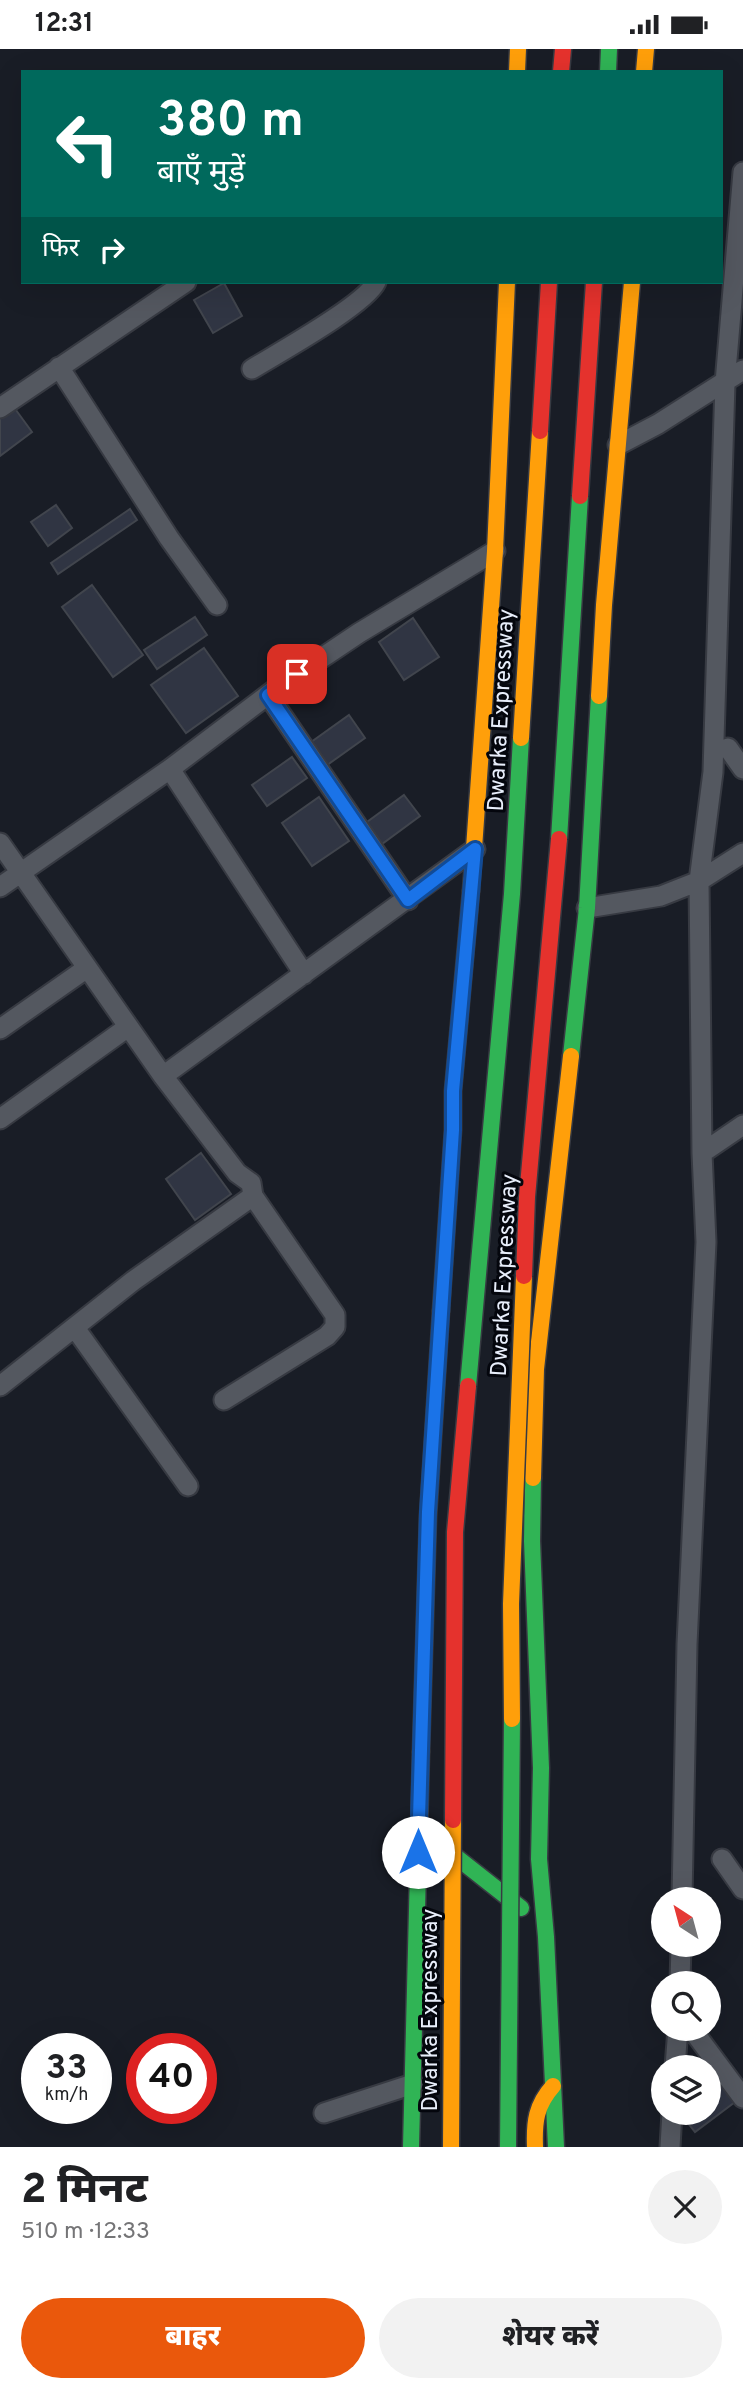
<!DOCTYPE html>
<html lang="hi">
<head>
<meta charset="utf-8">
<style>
  :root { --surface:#fff; --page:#f2f2f2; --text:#202124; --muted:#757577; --accent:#ea580c }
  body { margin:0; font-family:Overpass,"Noto Sans Devanagari",sans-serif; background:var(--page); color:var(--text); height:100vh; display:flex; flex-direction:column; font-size:26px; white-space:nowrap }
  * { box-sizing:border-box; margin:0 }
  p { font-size:23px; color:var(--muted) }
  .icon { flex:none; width:38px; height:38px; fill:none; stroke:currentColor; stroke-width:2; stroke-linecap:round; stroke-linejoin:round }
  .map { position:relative; height:2098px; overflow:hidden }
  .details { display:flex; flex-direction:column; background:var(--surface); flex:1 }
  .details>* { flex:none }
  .top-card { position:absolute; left:21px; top:21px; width:702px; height:214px; border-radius:0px; box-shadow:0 7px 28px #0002; background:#00695c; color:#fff; overflow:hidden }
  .needle { width:46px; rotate:324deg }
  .tools { position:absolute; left:651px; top:1838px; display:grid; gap:14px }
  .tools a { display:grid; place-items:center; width:70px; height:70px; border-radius:50%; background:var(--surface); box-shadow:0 7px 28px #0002; font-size:35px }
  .speed { position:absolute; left:21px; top:1984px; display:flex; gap:14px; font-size:35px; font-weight:700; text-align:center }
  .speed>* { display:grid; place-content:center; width:91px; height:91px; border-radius:50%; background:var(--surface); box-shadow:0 7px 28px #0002; line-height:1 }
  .speed small { font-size:18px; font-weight:400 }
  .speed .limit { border:10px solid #d22; background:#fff; color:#111 }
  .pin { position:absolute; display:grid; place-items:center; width:60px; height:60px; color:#fff; margin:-30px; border-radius:14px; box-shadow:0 4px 10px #0006 }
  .me { position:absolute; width:77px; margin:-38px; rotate:0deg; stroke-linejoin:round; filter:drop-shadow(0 0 5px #0008) }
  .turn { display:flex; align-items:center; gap:24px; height:147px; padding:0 21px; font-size:32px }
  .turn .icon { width:91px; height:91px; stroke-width:2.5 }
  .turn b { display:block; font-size:49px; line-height:60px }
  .then { display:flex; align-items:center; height:66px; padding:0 21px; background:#0003; gap:14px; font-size:26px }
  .round { display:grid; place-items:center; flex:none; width:74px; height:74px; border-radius:37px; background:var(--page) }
  .summary { display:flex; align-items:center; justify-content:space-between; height:119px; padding:0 21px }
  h1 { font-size:42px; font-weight:800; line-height:52px }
  .cta { display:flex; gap:14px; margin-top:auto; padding:14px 21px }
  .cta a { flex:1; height:80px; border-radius:42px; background:var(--accent); color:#fff; font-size:28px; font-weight:800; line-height:80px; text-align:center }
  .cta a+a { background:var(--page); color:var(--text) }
  .status { display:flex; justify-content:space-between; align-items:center; height:49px; padding:0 35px; background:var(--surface); direction:ltr }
  .status svg { height:19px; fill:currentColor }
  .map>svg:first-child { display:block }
  .building { fill:#303543; stroke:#41454d; stroke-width:2 }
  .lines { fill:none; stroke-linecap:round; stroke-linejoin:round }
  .street-casing { stroke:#373a42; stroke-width:23 }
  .fast-casing { stroke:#373a42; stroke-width:19 }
  .slow-casing { stroke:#373a42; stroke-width:19 }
  .jam-casing { stroke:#373a42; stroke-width:19 }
  .street { stroke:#545860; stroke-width:19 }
  .fast { stroke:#30b455; stroke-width:16 }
  .slow { stroke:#ff9f0a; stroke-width:16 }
  .jam { stroke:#e5322d; stroke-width:16 }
  .fast-bridge-casing { stroke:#373a42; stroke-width:19; stroke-linecap:butt }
  .slow-bridge-casing { stroke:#373a42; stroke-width:19; stroke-linecap:butt }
  .jam-bridge-casing { stroke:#373a42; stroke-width:19; stroke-linecap:butt }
  .fast-bridge { stroke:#30b455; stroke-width:16 }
  .slow-bridge { stroke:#ff9f0a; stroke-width:16 }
  .jam-bridge { stroke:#e5322d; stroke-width:16 }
  .route-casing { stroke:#114b97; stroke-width:18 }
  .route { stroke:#1a73e8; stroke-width:12 }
  .labels { text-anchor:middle; stroke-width:6; stroke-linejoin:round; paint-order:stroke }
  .street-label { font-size:23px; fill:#e8eefb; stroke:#04060d }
</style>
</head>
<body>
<div class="status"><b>12:31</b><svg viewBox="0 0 49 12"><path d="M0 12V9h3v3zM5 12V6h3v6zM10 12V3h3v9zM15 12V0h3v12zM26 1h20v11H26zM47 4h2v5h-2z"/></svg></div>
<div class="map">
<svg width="743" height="2098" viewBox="0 0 743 2098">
  <rect width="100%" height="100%" fill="#191d26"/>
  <path class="building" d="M224 234 242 267 213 284 194 251Z
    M13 357 32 383 0 407V366Z
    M56 456 72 479 48 497 31 473Z
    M130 460 137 471 58 525 51 514Z
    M92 536 143 606 113 628 62 558Z
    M195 568 207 586 157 620 144 601Z
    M413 569 439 608 404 631 379 593Z
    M204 599 238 647 186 684 151 636Z
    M349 666 365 689 323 719 307 696Z
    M292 708 307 729 267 757 252 736Z
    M404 746 420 767 382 795 367 773Z
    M319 748 349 792 312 817 282 774Z
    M201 1104 231 1145 195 1171 166 1130Z
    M721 2033 735 2053 695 2083 680 2064 709 2063V2043Z"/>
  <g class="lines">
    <g class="street-casing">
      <path id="street" d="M59 318 169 489 217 556
        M252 320C278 304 365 256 376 233
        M0 359 186 233
        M618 396 658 375 743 321
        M268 646 408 851
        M728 699 743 720
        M170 720 304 925
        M0 794 163 1027 237 1124 251 1134 253 1147 335 1266V1278L327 1287 224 1351
        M0 838 170 720 277 639 359 584 495 502
        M587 859 661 847 699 832 743 804
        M0 980 87 919
        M163 1027 475 800
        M0 1070 128 978
        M702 1104 743 1076
        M75 1279 188 1437
        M0 1337 133 1232 253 1147
        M722 1810 743 1840
        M682 1850 687 1595 706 1193 702 1104 699 832 713 723 725 334 743 123
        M680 1934 681 1895
        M691 1979 743 2049
        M675 2018 678 1979
        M324 2064 413 2035
        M670 2098 672 2063"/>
    </g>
    <g class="fast-casing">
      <path id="fast" d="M608 23 609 0
        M571 1007 587 859 599 647
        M441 1262 453 1081V1042L471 842
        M533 1429 532 1492 541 1719 539 1810 546 1888 556 2098
        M441 1796 521 1859
        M411 2098 421 1703"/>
    </g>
    <g class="slow-casing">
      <path id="slow" d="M517 23 518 0
        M644 23 646 0
        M599 647 604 556 632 233
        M471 842 495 502 507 233
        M533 1429 536 1320 571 1007
        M535 2098C534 2073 536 2056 553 2037"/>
    </g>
    <g class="jam-casing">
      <path id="jam" d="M561 23 563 0
        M421 1703 428 1467 441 1262"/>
    </g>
    <use href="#street" class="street"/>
    <use href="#fast" class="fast"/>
    <use href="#slow" class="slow"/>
    <use href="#jam" class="jam"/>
    <g class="fast-bridge-casing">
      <path id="fast-bridge" d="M559 790 580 447
        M468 1337 512 845 521 689
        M508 2098 512 1670"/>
    </g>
    <g class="slow-bridge-casing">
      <path id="slow-bridge" d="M521 689 540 382
        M512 1670 511 1555 524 1227
        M451 2098 453 1771"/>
    </g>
    <g class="jam-bridge-casing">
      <path id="jam-bridge" d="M540 382 549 233
        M580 447 594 233
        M524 1227 527 1148 559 790
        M453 1771 455 1483 468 1337"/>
    </g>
    <use href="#fast-bridge" class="fast-bridge"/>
    <use href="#slow-bridge" class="slow-bridge"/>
    <use href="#jam-bridge" class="jam-bridge"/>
  </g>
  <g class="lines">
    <g class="route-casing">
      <path id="route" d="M297 625 268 646 408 851 475 800 453 1042V1081L428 1463 418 1803"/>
    </g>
    <use href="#route" class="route"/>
  </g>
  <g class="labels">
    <g class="street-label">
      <text transform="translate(500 661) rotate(-87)" y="8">Dwarka Expressway</text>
      <text transform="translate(503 1226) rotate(-87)" y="8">Dwarka Expressway</text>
      <text transform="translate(429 1961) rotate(-90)" y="8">Dwarka Expressway</text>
    </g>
  </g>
</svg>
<div class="tools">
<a><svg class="needle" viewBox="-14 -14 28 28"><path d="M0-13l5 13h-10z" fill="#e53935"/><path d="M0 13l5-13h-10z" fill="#757577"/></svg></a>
<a><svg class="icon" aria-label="search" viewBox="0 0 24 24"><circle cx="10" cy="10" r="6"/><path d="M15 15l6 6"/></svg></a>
<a><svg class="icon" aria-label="layers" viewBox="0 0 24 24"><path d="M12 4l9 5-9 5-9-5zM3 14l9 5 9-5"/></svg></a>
</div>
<div class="speed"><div>33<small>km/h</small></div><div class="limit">40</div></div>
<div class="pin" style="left:297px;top:625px;background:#d93025"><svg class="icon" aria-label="arrive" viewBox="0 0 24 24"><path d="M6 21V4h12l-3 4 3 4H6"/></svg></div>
<svg class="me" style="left:418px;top:1803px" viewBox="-20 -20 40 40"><circle r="19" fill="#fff"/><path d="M0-13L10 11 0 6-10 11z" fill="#1a73e8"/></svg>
<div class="top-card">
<div class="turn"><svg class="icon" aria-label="left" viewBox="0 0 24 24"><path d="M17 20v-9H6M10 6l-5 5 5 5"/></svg><div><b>380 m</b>बाएँ मुड़ें</div></div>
<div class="then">फिर<svg class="icon" aria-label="right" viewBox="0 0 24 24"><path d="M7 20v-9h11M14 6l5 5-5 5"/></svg></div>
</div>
</div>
<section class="details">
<div class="summary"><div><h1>2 मिनट</h1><p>510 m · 12:33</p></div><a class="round"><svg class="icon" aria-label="close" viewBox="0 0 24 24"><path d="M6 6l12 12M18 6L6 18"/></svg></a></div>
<div class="cta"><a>बाहर</a><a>शेयर करें</a></div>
</section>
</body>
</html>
